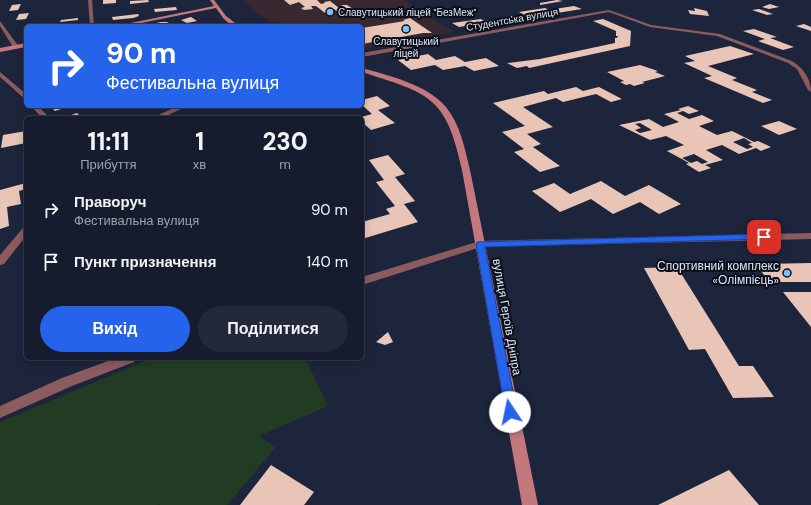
<!DOCTYPE html>
<html lang="uk">
<head>
<meta charset="utf-8">
<style>
  :root { --surface:#161c2d; --page:#232939; --text:#f1f3f6; --muted:#9ea1aa; --line:#353a49; --accent:#2563eb }
  body { margin:0; font-family:"DM Sans",sans-serif; background:var(--page); color:var(--text); height:100vh; display:flex; flex-direction:column; font-size:15px; white-space:nowrap }
  * { box-sizing:border-box; margin:0 }
  p { font-size:13px; color:var(--muted) }
  .icon { flex:none; width:22px; height:22px; fill:none; stroke:currentColor; stroke-width:2; stroke-linecap:round; stroke-linejoin:round }
  .map { position:relative; flex:1; overflow:hidden }
  .drawer { position:absolute; left:24px; top:116px; width:340px; height:244px; display:flex; flex-direction:column; background:var(--surface); border-radius:6px; box-shadow:0 2px 10px #0003,0 0 0 1px var(--line) }
  .drawer>* { flex:none }
  .hud { position:absolute; left:24px; top:24px; width:340px; height:84px; border-radius:6px; box-shadow:0 2px 10px #0003,0 0 0 1px var(--line); background:#2563eb; color:#fff; overflow:hidden }
  .pin { position:absolute; display:grid; place-items:center; width:34px; height:34px; color:#fff; margin:-17px; border-radius:8px; box-shadow:0 2px 6px #0006 }
  .me { position:absolute; width:44px; margin:-22px; rotate:349deg; stroke-linejoin:round; filter:drop-shadow(0 0 3px #0008) }
  .turn { display:flex; align-items:center; gap:14px; height:84px; padding:0 16px; font-size:18px }
  .turn .icon { width:52px; height:52px; stroke-width:2.5 }
  .turn b { display:block; font-size:28px; line-height:34px }
  .eta { display:flex; justify-content:space-evenly; align-items:center; height:68px; text-align:center }
  .eta b { font-size:24px; font-weight:800; line-height:28px }
  .cta { display:flex; gap:8px; margin-top:auto; padding:8px 16px }
  .cta a { flex:1; height:46px; border-radius:24px; background:var(--accent); color:#fff; font-size:16px; font-weight:800; line-height:46px; text-align:center }
  .cta a+a { background:var(--page); color:var(--text) }
  ul { padding:0; list-style:none }
  li { display:flex; align-items:center; gap:12px; height:52px; padding:0 16px }
  li div { flex:1 }
  li b { display:block; font-size:15px }
  li em { font-style:normal }
  .map>svg:first-child { display:block }
  .education { fill:#3a2830 }
  .green { fill:#223c24 }
  .building { fill:#e8c5b6; fill-rule:evenodd }
  .lines { fill:none; stroke-linecap:round; stroke-linejoin:round }
  .street { fill:#8b5b5e; fill-rule:evenodd }
  .secondary { fill:#c3787d; fill-rule:evenodd }
  .route { fill:#2563eb; stroke:#184099 }
  .poi-dot { fill:#7fbdfa; stroke:#0b0f19; stroke-width:1.5 }
  .labels { text-anchor:middle; stroke-width:4; stroke-linejoin:round; paint-order:stroke }
  .far-poi-label { font-size:10px; fill:#dfe6f5; stroke:#0b0f19; text-anchor:start }
  .far-street-label { font-size:10px; fill:#dfe6f5; stroke:#0b0f19 }
  .poi-label { font-size:12px; fill:#dfe6f5; stroke:#0b0f19; text-anchor:end }
  .street-label { font-size:12px; fill:#dfe6f5; stroke:#0b0f19 }
</style>
</head>
<body>
<div class="map">
<svg width="811" height="505" viewBox="0 0 811 505">
  <rect width="100%" height="100%" fill="#1d253c"/>
  <path class="education" d="M243 0H404L421 10 417 11 455 32 362 48V26H282L256 13Z"/>
  <path class="green" d="M152 358H305L328 406 259 436 276 447 227 505H161L159 504 157 505H0V422Z"/>
  <path class="building" d="M103 0H116V3L103 4Z
    M148 0 149 2 130 4V1Z
    M284 0H317L321 4 325 3 324 2 330 1 339 8 344 7 341 5H347L361 14 344 17 334 9 329 10 331 12 325 13 316 6H311L313 9 304 10 301 8 305 7 299 2 290 5Z
    M557 0 563 1 540 5V3Z
    M21 4 18 10 9 11 12 5Z
    M770 4 779 7 769 9 762 7Z
    M574 6 582 9 557 13 553 12 527 16 519 12 545 8 549 10 561 8Z
    M176 7 177 10 155 12 154 9Z
    M694 8 707 11 709 16 690 14 688 10 695 11Z
    M759 9 773 14 767 15 752 10Z
    M29 13 26 19 16 20 19 14Z
    M138 14 139 16 133 18 113 20 112 17Z
    M512 16 520 20 492 24 488 22 459 27 452 23 481 19 484 21 497 19Z
    M191 17 197 21 187 23 181 20Z
    M78 18V20L60 22 61 20Z
    M410 18 432 33H423L362 44V28L405 21 403 20Z
    M603 19 631 31 630 46 529 68 527 66 517 68 507 63 540 59 615 43V38H617L618 36H616V31L593 21Z
    M161 22H167L172 25 153 26 151 24Z
    M804 24 811 27V31L796 26Z
    M754 29 777 37 770 38 794 47 783 50 758 41 765 39 743 31Z
    M730 46 754 54 708 66 737 78 732 80 757 90 752 92 772 100 763 103 704 78 712 76 684 63 695 61 685 56Z
    M428 54 436 60 455 56 465 62 486 58 499 66 474 71 465 66 443 70 435 65 411 70 398 60Z
    M640 65 658 71 655 72 665 76 642 82 645 83 634 86 630 84 626 85 620 82 624 81 607 72Z
    M576 87 583 91 599 87 622 99 611 102 596 94 563 102 556 98 523 107 553 127 527 134 541 144 533 147 560 166 540 172 514 152 524 149 502 132 525 126 493 103 544 91 548 94Z
    M377 96 390 106 378 110 395 123 371 130 362 122V118H358L372 114 362 105V100Z
    M50 106H71L55 111Z
    M688 106 699 111 689 114 683 111 677 113 689 119 702 115 714 121 699 126 717 135 732 131 754 142 758 141 771 147 761 151 756 148 739 154 722 145 706 150 723 160 705 165 711 168 699 172 686 164 689 163 667 151 684 145 666 136 650 140 619 125 649 119 663 127 679 122 664 114 681 110 678 109ZM640 123 652 130 640 133 635 130 641 128 635 124ZM744 138 752 143 748 144 753 147 747 149 733 142ZM694 154 708 162 702 164 697 161 691 163 682 158Z
    M77 113 82 118H63Z
    M779 121 797 129 779 135 761 126Z
    M26 131V143L1 148 3 135Z
    M388 155 405 174 395 177 415 201 404 204 418 222 362 239V222L390 214 386 209 395 206 376 182 384 180 369 160Z
    M601 181 625 196 649 185 681 204 659 214 640 202 613 214 591 199 560 212 532 191 554 183 570 194Z
    M26 183V189L19 191 21 204 7 207 9 226 0 229V190Z
    M811 263V282H770L755 264Z
    M677 267 739 366H753L774 397 733 398 705 349 689 350 644 268Z
    M783 292H811V327Z
    M388 332 393 342 385 345 376 342Z
    M271 465 314 492 304 505H240Z
    M729 470 759 505H658Z"/>
  <g class="lines">
    <path class="street" d="M88 0H92L94 26H90Z
      M609 10 651 25 720 34 792 61C803 68 811 78 811 92L808 90 797 69 788 63 717 36 650 27 609 12 362 57V53Z
      M0 21 19 47 18 48 13 47 0 26Z
      M0 72 26 94V100L0 77Z
      M31 106H38L50 118H42Z
      M178 106H187L162 118H152Z
      M26 227V236L4 264 0 265V255L23 228Z
      M811 233V239L481 247 362 285V277L480 241Z
      M116 358H136L134 362 72 386 0 418V406L62 378Z"/>
    <path class="secondary" d="M210 0H214L226 16 239 26C228 26 222 17 216 8L126 26H116L214 6Z
      M26 43V47L0 52V48Z
      M362 68C390 76 426 84 446 107 460 124 465 149 470 170L538 505H522L462 170C446 96 430 94 362 72Z"/>
  </g>
  <path class="route" d="M764 234 767 235 768 237 767 239 485 247 517 412 515 416 510 418 506 416 476 244 477 242Z"/>
  <g class="poi-dot">
    <circle cx="330" cy="12" r="4"/>
    <circle cx="406" cy="29" r="4"/>
    <circle cx="787" cy="273" r="4"/>
  </g>
  <g class="labels">
    <g class="far-poi-label">
      <text x="338" y="16">Славутицький ліцей "БезМеж"</text>
      <text x="406" y="45" text-anchor="middle">Славутицький<tspan x="406" dy="12">ліцей</tspan></text>
    </g>
    <g class="far-street-label">
      <text transform="translate(512 19) rotate(-10)" y="4">Студентська вулиця</text>
    </g>
    <g class="poi-label">
      <text x="779" y="270">Спортивний комплекс<tspan x="779" dy="14">«Олімпієць»</tspan></text>
    </g>
    <g class="street-label">
      <text transform="translate(507 317) rotate(80)" y="4">вулиця Героїв Дніпра</text>
    </g>
  </g>
</svg>
<div class="pin" style="left:764px;top:237px;background:#d93025"><svg class="icon" aria-label="arrive" viewBox="0 0 24 24"><path d="M6 21V4h12l-3 4 3 4H6"/></svg></div>
<svg class="me" style="left:510px;top:412px" viewBox="-20 -20 40 40"><circle r="19" fill="#fff"/><path d="M0-13L10 11 0 6-10 11z" fill="#2563eb"/></svg>
<div class="hud">
<div class="turn"><svg class="icon" aria-label="right" viewBox="0 0 24 24"><path d="M7 20v-9h11M14 6l5 5-5 5"/></svg><div><b>90 m</b>Фестивальна вулиця</div></div>
</div>
<section class="drawer">
<div class="eta">
<div><b>11:11</b><p>Прибуття</p></div>
<div><b>1</b><p>хв</p></div>
<div><b>230</b><p>m</p></div>
</div>
<ul>
<li><svg class="icon" aria-label="right" viewBox="0 0 24 24"><path d="M7 20v-9h11M14 6l5 5-5 5"/></svg><div><b>Праворуч</b><p>Фестивальна вулиця</p></div><em>90 m</em></li>
<li><svg class="icon" aria-label="arrive" viewBox="0 0 24 24"><path d="M6 21V4h12l-3 4 3 4H6"/></svg><div><b>Пункт призначення</b></div><em>140 m</em></li>
</ul>
<div class="cta"><a>Вихід</a><a>Поділитися</a></div>
</section>
</div>
</body>
</html>
